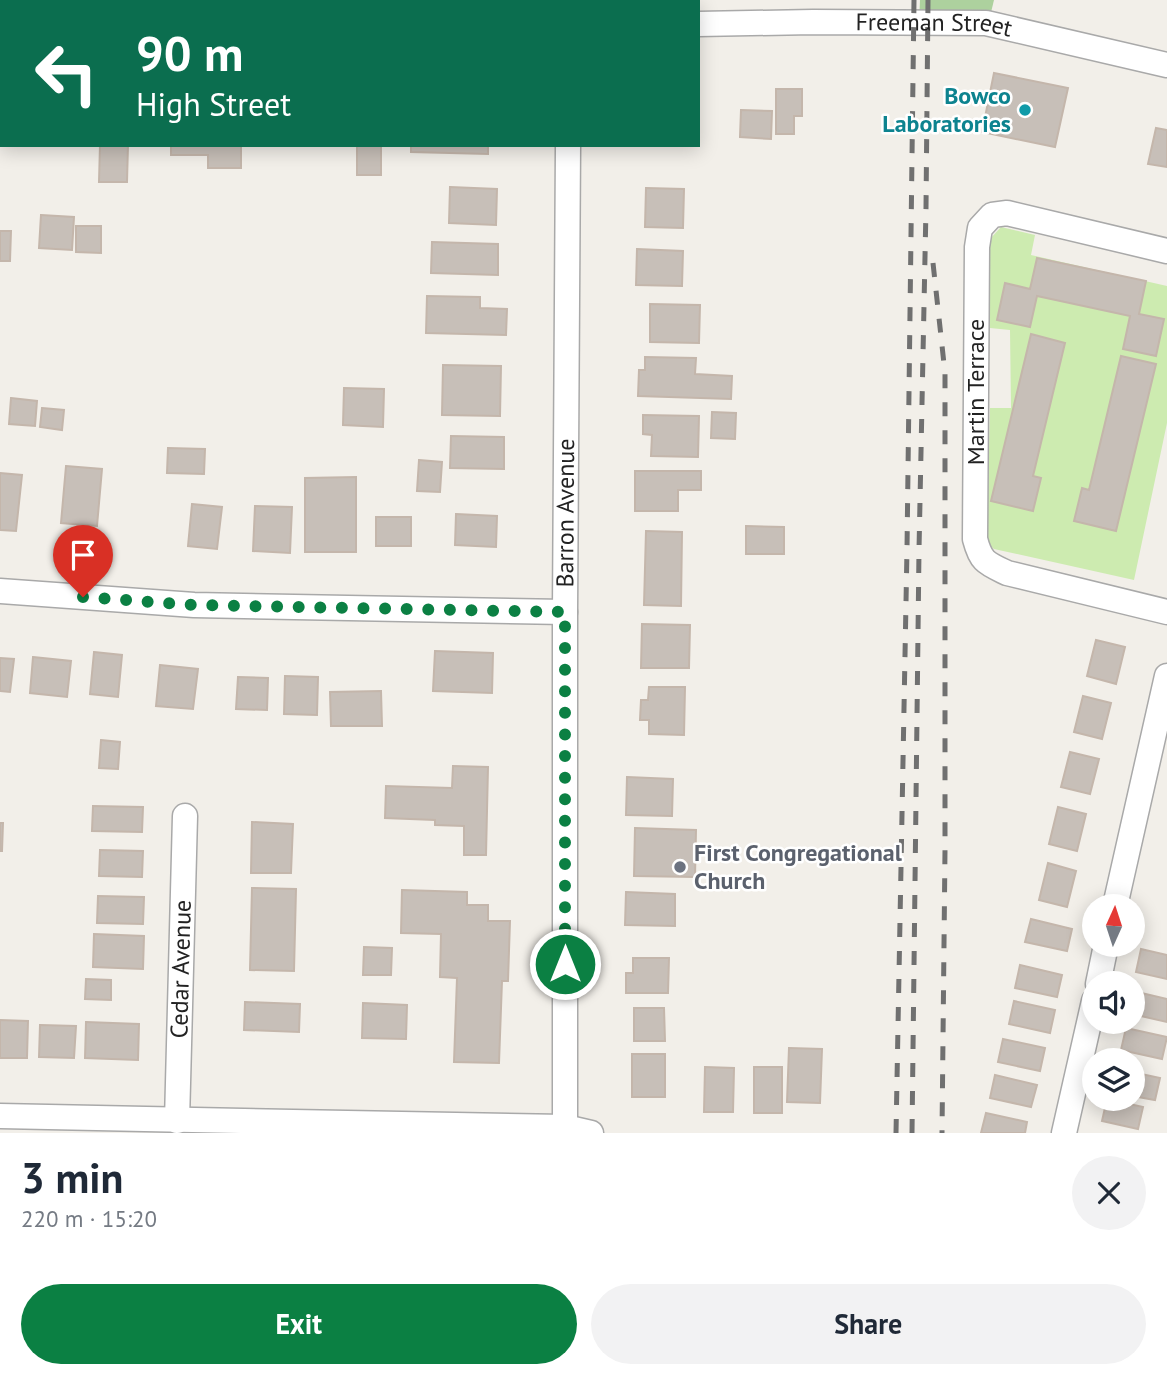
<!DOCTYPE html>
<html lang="en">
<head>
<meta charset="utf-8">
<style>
  :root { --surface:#fff; --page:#f2f2f3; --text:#1f2937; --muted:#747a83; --accent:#0b8043 }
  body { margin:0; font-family:"PT Sans",sans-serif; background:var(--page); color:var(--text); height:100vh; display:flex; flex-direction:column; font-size:26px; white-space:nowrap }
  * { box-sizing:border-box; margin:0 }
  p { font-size:23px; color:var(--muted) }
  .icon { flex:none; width:38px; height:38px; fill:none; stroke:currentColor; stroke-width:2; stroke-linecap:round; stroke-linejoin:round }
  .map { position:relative; height:1133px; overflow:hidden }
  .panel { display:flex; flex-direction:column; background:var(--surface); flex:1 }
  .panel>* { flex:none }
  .banner { position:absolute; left:0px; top:0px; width:700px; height:147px; box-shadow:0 4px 18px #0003; background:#0b6e4f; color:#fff; overflow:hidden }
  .needle { width:46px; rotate:3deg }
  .controls { position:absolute; left:1082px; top:894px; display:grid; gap:14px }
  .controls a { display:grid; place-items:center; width:63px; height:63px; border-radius:50%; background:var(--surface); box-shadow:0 4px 18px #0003; font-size:35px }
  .pin { position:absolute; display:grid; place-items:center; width:60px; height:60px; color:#fff; margin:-72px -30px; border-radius:50% 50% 50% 0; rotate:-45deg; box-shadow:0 0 7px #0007 }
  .pin .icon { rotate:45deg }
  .me { position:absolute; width:77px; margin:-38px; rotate:0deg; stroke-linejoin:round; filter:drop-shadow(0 0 5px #0008) }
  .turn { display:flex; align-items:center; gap:24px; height:147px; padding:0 21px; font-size:32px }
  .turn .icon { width:91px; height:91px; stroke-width:2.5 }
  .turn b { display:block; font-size:49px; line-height:60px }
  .round { display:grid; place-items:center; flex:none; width:74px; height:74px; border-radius:37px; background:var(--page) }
  .headline { display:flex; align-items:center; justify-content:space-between; height:119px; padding:0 21px }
  h1 { font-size:42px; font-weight:600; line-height:52px }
  .cta { display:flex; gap:14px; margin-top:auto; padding:14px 21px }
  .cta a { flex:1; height:80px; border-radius:42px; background:var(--accent); color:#fff; font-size:28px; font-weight:600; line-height:80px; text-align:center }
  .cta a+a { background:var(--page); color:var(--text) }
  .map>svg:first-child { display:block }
  .grass { fill:#cdebb0 }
  .forest { fill:#add19e }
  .building { fill:#c7bfb8; stroke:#c4b6ab; stroke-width:2 }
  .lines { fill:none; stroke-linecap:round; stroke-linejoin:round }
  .street-casing { stroke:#a9a9a9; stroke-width:27 }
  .street { stroke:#fff; stroke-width:24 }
  .rail { stroke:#707070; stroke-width:5; stroke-dasharray:14 14; stroke-linecap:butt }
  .route { stroke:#0b8043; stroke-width:12; stroke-dasharray:0 21.6 }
  .culture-dot { fill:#0f9aa8; stroke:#fff; stroke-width:2.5 }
  .worship-dot { fill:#6b7280; stroke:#fff; stroke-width:2.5 }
  .labels { text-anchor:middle; stroke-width:5; stroke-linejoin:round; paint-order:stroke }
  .street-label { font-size:24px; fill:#222; stroke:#fff }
  .culture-label { font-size:24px; font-weight:bold; fill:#0d838f; stroke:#fff; text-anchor:end }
  .worship-label { font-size:24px; font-weight:bold; fill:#5b616d; stroke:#fff; text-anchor:start }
</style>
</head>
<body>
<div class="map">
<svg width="1167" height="1133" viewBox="0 0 1167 1133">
  <rect width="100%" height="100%" fill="#f2efe9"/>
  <path class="grass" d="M1001 227 1035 235 1031 255 1167 286V423L1134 580 994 549 987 543 990 408H1011L1010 330 990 328V239Z"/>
  <path class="forest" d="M920 0H994L987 29 919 24Z"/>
  <path class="building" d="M994 73 1068 88 1055 147 982 132Z
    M776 89H802V116H794V134H776Z
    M0 102H2V145L9 146H0Z
    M741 110 772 111 771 139 740 137Z
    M1156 128 1167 130V167L1148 164Z
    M100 145H128L127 182H99Z
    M171 145H241V168H208V155H171Z
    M357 145H381V175H357Z
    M411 145H488V154L411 152Z
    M450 187 497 189 496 225 449 223Z
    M646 188 684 189 683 228 645 227Z
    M41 215 74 217 72 250 39 248Z
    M76 226H101V253L76 252Z
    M0 231H11L10 261H0Z
    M432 242 498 244V275L431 273Z
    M637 249 683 251 682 286 636 285Z
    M1037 258 1146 281 1139 314 1164 319 1156 356 1123 349 1130 316 1037 296 1030 327 997 320 1005 283 1030 289Z
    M427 296 480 297V308L507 309 506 335 426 333Z
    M650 304 700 305 699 343 650 342Z
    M1031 334 1065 343 1033 476 1041 478 1033 511 991 501Z
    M1121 356 1156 364 1116 531 1074 521 1082 488 1089 490Z
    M645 357 696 358 695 374 732 376 731 399 638 396 639 370H645Z
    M443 365 501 366 500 416 442 415Z
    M344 388 384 389 383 427 343 425Z
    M11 398 37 401 35 426 9 424Z
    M42 408 64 410 62 430 40 427Z
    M712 412 736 413 735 439 711 438Z
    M643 415 699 416 698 457 651 456 652 435 643 434Z
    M451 436 504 437V469L450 468Z
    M168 448 205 449 204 474 167 473Z
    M419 460 442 462 440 492 417 491Z
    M66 466 102 469 97 526 61 523Z
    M635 471H701V490H678V511H635Z
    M0 473 22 475 16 531 0 530Z
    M356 477V552H305V478Z
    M192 504 222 507 217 549 188 546Z
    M255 506 292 507 290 553 253 551Z
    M456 514 497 516 496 547 455 545Z
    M376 517H411V546H376Z
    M746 526 784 527V554H746Z
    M646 531 682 532 681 606 644 605Z
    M642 624 690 625 689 668H641Z
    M1096 640 1125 647 1116 684 1087 676Z
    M435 651 493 653 492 693 433 691Z
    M94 652 122 655 118 697 90 694Z
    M33 657 71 661 67 697 30 693Z
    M0 658 14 659 10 692 0 691Z
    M160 665 198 669 193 709 156 706Z
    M285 676 318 677 317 715 284 714Z
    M238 677 268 678 267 710 236 709Z
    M649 687H685L684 735 649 734V720H640L641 700H648Z
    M381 691 382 726H331L330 692Z
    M1083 696 1111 703 1102 739 1074 732Z
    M101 740 120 742 118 769 99 768Z
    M1070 752 1099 759 1090 794 1061 787Z
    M453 766 488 767 486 855H464V826L435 825V820L385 818 386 786 452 788Z
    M627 777 673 779 672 816 626 815Z
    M93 806 143 807 142 832 92 831Z
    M1058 807 1086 814 1077 851 1049 844Z
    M252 822 293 824 291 873H251Z
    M0 823H3L2 851H0Z
    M635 828 696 830 695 877 634 876Z
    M100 850 143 851 142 877 99 876Z
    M1048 863 1076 871 1067 907 1039 900Z
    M252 888 296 889 294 971 250 970Z
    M402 890 467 892V905H488V921H510L508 981H502L499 1063 454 1062 457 978 440 977 441 934 401 933Z
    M626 892 675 894V926L625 925Z
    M98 896 144 897 143 924 97 923Z
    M1031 919 1072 929 1067 951 1025 942Z
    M94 934 144 936 143 969 93 967Z
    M364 947 392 948 391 975H363Z
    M1141 949 1167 955V979L1136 972Z
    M633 958H669L668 993H626V973H633Z
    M1020 965 1062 975 1057 997 1015 988Z
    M86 979 111 980V1000L85 999Z
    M1133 991 1167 999V1022L1132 1014Z
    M1014 1001 1055 1010 1050 1033 1009 1024Z
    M245 1002 300 1004 299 1032 244 1030Z
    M363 1003 407 1005 406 1039 362 1038Z
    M634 1008H664L665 1041H634Z
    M0 1020 28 1021 27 1058H0Z
    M86 1022 139 1024 138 1060 85 1058Z
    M40 1025 76 1026 74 1058 39 1057Z
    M1126 1028 1167 1037 1162 1059 1121 1050Z
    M1003 1039 1045 1048 1040 1071 998 1062Z
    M789 1048 822 1049 820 1103 787 1102Z
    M632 1054H665V1097H632Z
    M705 1067 734 1068 733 1112H704Z
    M754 1067H782V1113H754Z
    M1132 1072 1160 1078 1155 1100 1132 1096Z
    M995 1075 1037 1085 1031 1107 990 1098Z
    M1107 1099 1143 1107 1138 1129 1102 1121Z
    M986 1113 1027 1122 1025 1133H981Z"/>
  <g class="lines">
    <g class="street-casing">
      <g id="street">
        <path d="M57 0 58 2"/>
        <path d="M153 2V0"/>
        <path d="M569 2V0"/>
        <path id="s1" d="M698 24 813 22 986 23 1167 65"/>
        <path d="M0 40H2"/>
        <path d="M1167 251 1007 213 992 215 980 228 977 247 975 539C981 562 986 563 1007 573L1167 612"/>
        <path d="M0 591 194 605 565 612"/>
        <path d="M1115 906 1167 676"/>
        <path d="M1098 984 1106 945"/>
        <path d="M0 1116C188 1119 377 1125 565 1127L591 1133"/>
        <path id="s2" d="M177 1121 185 816"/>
        <path id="s3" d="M565 1133V612L568 145"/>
        <path d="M1064 1133 1094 1001"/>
      </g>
    </g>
    <use href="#street" class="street"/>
    <path class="rail" d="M933 263 945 373V850L942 1133
      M896 1133 907 549 914 0
      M912 1133 919 550 926 208 928 0"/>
  </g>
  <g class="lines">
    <path class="route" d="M83 597 194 605 565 612V964"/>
  </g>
  <circle class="culture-dot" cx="1025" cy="110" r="7"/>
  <circle class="worship-dot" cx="680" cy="867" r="7"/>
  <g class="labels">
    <g class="street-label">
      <text dy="8" stroke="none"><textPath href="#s1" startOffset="236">Freeman Street</textPath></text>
      <text transform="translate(976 392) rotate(-90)" y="8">Martin Terrace</text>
      <text dy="8" stroke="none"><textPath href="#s3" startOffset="620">Barron Avenue</textPath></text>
      <text dy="8" stroke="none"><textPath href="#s2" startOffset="152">Cedar Avenue</textPath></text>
    </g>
    <g class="culture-label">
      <text x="1011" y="104">Bowco<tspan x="1011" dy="28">Laboratories</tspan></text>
    </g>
    <g class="worship-label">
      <text x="694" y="861">First Congregational<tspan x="694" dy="28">Church</tspan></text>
    </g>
  </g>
</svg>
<div class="controls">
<a><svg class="needle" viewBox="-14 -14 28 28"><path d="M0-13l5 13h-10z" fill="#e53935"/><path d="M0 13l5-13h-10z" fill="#747a83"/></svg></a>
<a><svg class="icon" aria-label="sound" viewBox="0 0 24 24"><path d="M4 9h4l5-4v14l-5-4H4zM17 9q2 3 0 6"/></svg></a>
<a><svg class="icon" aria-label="layers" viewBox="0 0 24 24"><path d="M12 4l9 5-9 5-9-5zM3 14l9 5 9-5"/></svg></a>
</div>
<div class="pin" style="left:83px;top:597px;background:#d93025"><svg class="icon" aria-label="arrive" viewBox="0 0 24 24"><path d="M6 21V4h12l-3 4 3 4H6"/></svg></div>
<svg class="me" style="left:565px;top:964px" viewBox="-20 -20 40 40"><circle r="17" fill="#0b8043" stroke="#fff" stroke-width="3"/><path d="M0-11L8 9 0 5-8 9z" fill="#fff"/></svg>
<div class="banner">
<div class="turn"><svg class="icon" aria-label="left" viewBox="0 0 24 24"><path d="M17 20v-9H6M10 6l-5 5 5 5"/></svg><div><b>90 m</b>High Street</div></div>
</div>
</div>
<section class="panel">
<div class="headline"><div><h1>3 min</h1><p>220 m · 15:20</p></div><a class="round"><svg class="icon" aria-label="close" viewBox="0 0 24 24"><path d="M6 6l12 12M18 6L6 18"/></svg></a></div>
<div class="cta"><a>Exit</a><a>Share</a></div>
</section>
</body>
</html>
